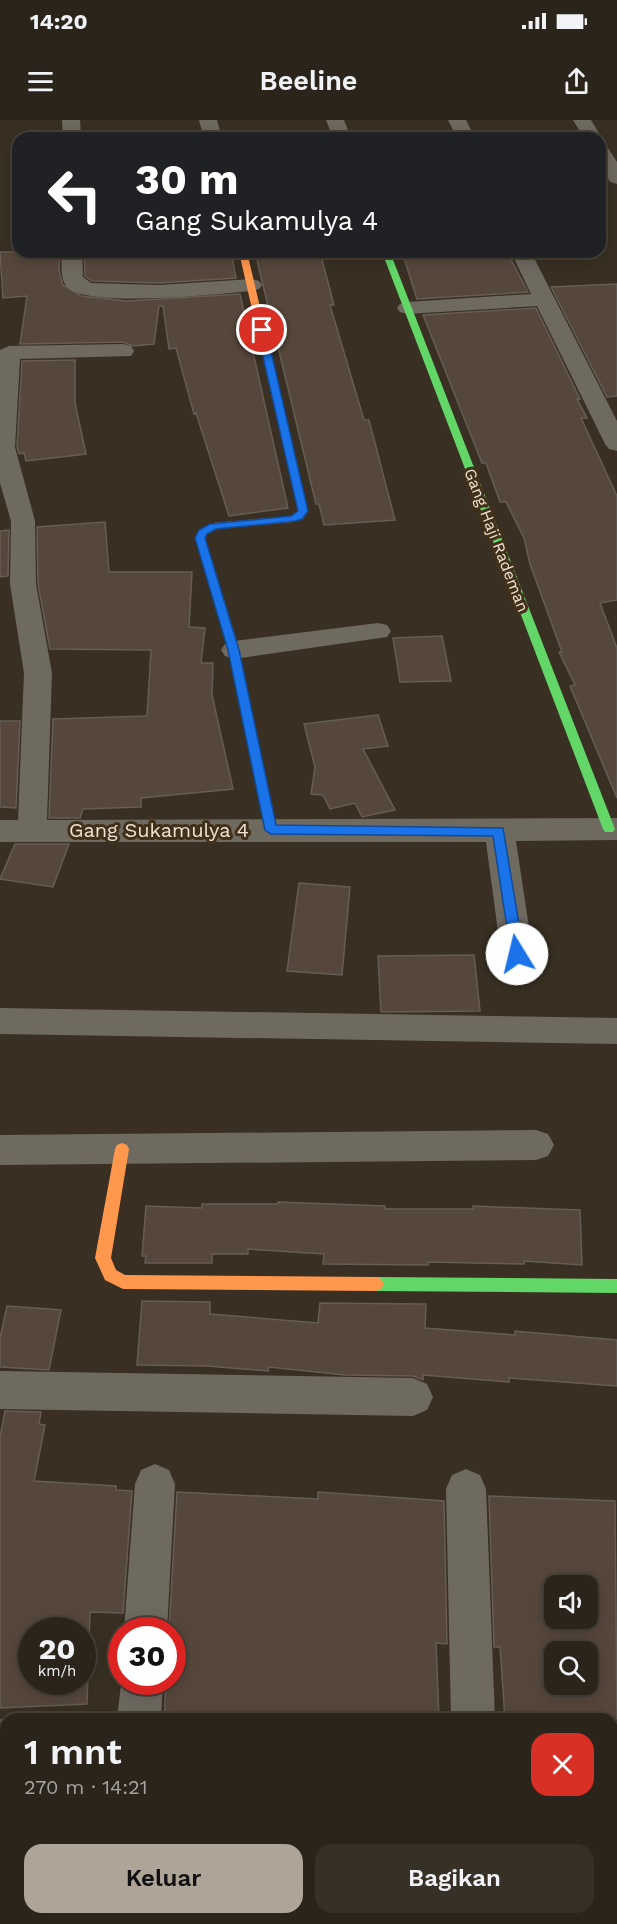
<!DOCTYPE html>
<html lang="id">
<head>
<meta charset="utf-8">
<style>
  :root { --surface:#2b241a; --page:#373027; --text:#f1f3f6; --muted:#a6a4a2; --line:#474139; --accent:#aea497 }
  body { margin:0; font-family:"Work Sans",sans-serif; background:var(--page); color:var(--text); height:100vh; display:flex; flex-direction:column; font-size:22px; white-space:nowrap }
  * { box-sizing:border-box; margin:0 }
  p { font-size:20px; color:var(--muted) }
  .icon { flex:none; width:33px; height:33px; fill:none; stroke:currentColor; stroke-width:2; stroke-linecap:round; stroke-linejoin:round }
  .map { position:relative; flex:1; overflow:hidden }
  .details { position:absolute; left:0px; top:1593px; width:618px; height:212px; display:flex; flex-direction:column; background:var(--surface); border-radius:18px 18px 0 0; box-shadow:0 3px 15px #0003,0 0 0 2px var(--line) }
  .details>* { flex:none }
  .banner { position:absolute; left:12px; top:12px; width:594px; height:126px; border-radius:18px; box-shadow:0 3px 15px #0003,0 0 0 2px var(--line); background:#202124; color:#fff; overflow:hidden }
  .buttons { position:absolute; left:544px; top:1455px; display:grid; gap:12px }
  .buttons a { display:grid; place-items:center; width:54px; height:54px; border-radius:12px; background:var(--surface); box-shadow:0 3px 15px #0003,0 0 0 2px var(--line); font-size:30px }
  .speed { position:absolute; left:18px; top:1497px; display:flex; gap:12px; font-size:30px; font-weight:700; text-align:center }
  .speed>* { display:grid; place-content:center; width:78px; height:78px; border-radius:50%; background:var(--surface); box-shadow:0 3px 15px #0003,0 0 0 2px var(--line); line-height:1 }
  .speed small { font-size:15px; font-weight:400 }
  .speed .limit { border:9px solid #d22; background:#fff; color:#111 }
  .pin { position:absolute; display:grid; place-items:center; width:51px; height:51px; color:#fff; margin:-26px; border:3px solid #fff; border-radius:50%; box-shadow:0 2px 6px #0007 }
  .me { position:absolute; width:66px; margin:-33px; rotate:351deg; stroke-linejoin:round; filter:drop-shadow(0 0 4px #0008) }
  .turn { display:flex; align-items:center; gap:21px; height:126px; padding:0 24px; font-size:27px }
  .turn .icon { width:78px; height:78px; stroke-width:2.5 }
  .turn b { display:block; font-size:42px; line-height:51px }
  .round { display:grid; place-items:center; flex:none; width:63px; height:63px; border-radius:18px; background:var(--page) }
  .overview { display:flex; align-items:center; justify-content:space-between; height:102px; padding:0 24px }
  h1 { font-size:36px; font-weight:600; line-height:45px }
  .cta { display:flex; gap:12px; margin-top:auto; padding:12px 24px }
  .cta a { flex:1; height:69px; border-radius:18px; background:var(--accent); color:#111; font-size:24px; font-weight:600; line-height:69px; text-align:center }
  .cta a+a { background:var(--page); color:var(--text) }
  .status { display:flex; justify-content:space-between; align-items:center; height:42px; padding:0 30px; background:var(--surface); direction:ltr }
  .status svg { height:16px; fill:currentColor }
  header { display:flex; justify-content:space-between; align-items:center; height:78px; padding:0 24px; background:var(--surface); font-size:27px; font-weight:600 }
  .map>svg:first-child { display:block }
  .building { fill:#56473c; stroke:#665d54; stroke-width:1.5; fill-rule:evenodd }
  .lines { fill:none; stroke-linecap:round; stroke-linejoin:round }
  .street { fill:#6f6a60; fill-rule:evenodd }
  .fast { fill:#63d668; fill-rule:evenodd }
  .slow { fill:#ff974d; fill-rule:evenodd }
  .jam { fill:#b3261e; fill-rule:evenodd }
  .route { fill:#1a73e8; stroke:#114b97; stroke-width:1.5 }
  .labels { text-anchor:middle; stroke-width:6; stroke-linejoin:round; paint-order:stroke }
  .far-street-label { font-size:16px; fill:#ede2d5; stroke:#42311a }
  .street-label { font-size:20px; fill:#ede2d5; stroke:#42311a }
</style>
</head>
<body>
<div class="status"><b>14:20</b><svg viewBox="0 0 49 12"><path d="M0 12V9h3v3zM5 12V6h3v6zM10 12V3h3v9zM15 12V0h3v12zM26 1h20v11H26zM47 4h2v5h-2z"/></svg></div>
<header><svg class="icon" aria-label="menu" viewBox="0 0 24 24"><path d="M4 6h16M4 12h16M4 18h16"/></svg>Beeline<svg class="icon" aria-label="share" viewBox="0 0 24 24"><path d="M12 15V3M7 8l5-5 5 5M5 13v7h14v-7"/></svg></header>
<div class="map">
<svg width="617" height="1804" viewBox="0 0 617 1804">
  <rect width="100%" height="100%" fill="#393023"/>
  <path class="building" d="M0 132H60L59 151 63 165 81 176 127 181 240 174 288 388 229 396 196 293 194 294 176 228 169 229 163 186H159L154 224 133 226 123 222 20 224 27 176 3 178Z
    M84 132H231L236 158 159 163 92 161 85 156Z
    M255 132H320L334 185H330L364 300H369L395 400 324 405 319 384H316Z
    M402 132H507L528 172 417 179Z
    M617 164V276L607 277 551 167Z
    M536 188 580 279H577L587 298H581L617 376V480L600 483 617 528V678L570 566 575 565 559 532H562L530 444 524 418 506 382H500L486 343H482L423 195Z
    M75 240V283L86 334 26 341 24 333 19 334 17 327 22 241Z
    M105 402 109 452H192L189 507 205 508 201 543H213L212 575 233 669 141 678V687L83 689 80 698H49L53 599 147 596 151 530 50 529 38 464 37 407Z
    M9 410 8 456 0 457V411Z
    M442 516 451 561 400 562 393 518Z
    M378 595 388 626 363 629 395 690 362 697 355 683 330 689 323 675 311 674 315 647 304 604Z
    M0 601H20L16 688 0 687Z
    M15 724H69L53 767 0 759Z
    M299 763 350 767 342 855 287 851Z
    M474 835 480 891 381 892 378 836Z
    M278 1082 385 1086V1089H473V1086L580 1090 582 1145 524 1141V1144L428 1142V1145L323 1144 324 1134 248 1129V1134H212V1143H145L146 1136H142L146 1086 202 1088V1084H278Z
    M142 1181 210 1182V1194L318 1203 320 1183 426 1184 425 1208 515 1215V1211L617 1220V1266L509 1258V1262L423 1255V1260L413 1256 345 1255 269 1247 268 1251 207 1246 137 1245Z
    M7 1186 61 1190 49 1250 0 1247V1218Z
    M5 1291 41 1292 39 1304 45 1305 34 1361 116 1366V1370L132 1371 123 1493 90 1492 87 1584 0 1588V1317ZM32 1510H82V1562H32Z
    M177 1372 318 1379V1372L444 1381 447 1524 436 1523 439 1599H164L166 1562H172V1510H169Z
    M489 1376 615 1381 617 1599H505L500 1527H494ZM555 1466H588V1498H555ZM555 1532H588V1564H555Z"/>
  <g class="lines">
    <path class="street" d="M62 0H80L81 18H63Z
      M199 0H217L222 18H204Z
      M326 0H344L351 18H333Z
      M448 0H466L475 18H457Z
      M573 0H591L602 18 600 21V18H584Z
      M600 24 606 25 617 42V64L610 62 600 45Z
      M62 132H82L83 157 91 163 159 165 252 159 259 161 262 165 259 169 252 171C219 174 90 188 68 168 59 159 62 143 62 132Z
      M511 132H531L617 301V331L609 329 605 324 537 186 407 194 400 192 397 188 400 184 407 182 531 174Z
      M123 224 131 226 134 231 131 236 20 239 15 327 35 401 36 464 52 553 47 700 617 698V720L516 721 533 834 528 843 517 846 506 843 501 834 486 722H0V700H18L24 553 10 464 11 401 0 363V230L9 226Z
      M378 503 387 505 391 511 387 517 234 539 225 536 221 530 225 524 234 521Z
      M0 888 617 898V924L0 914Z
      M536 1010 548 1014 554 1025 548 1036 536 1040 0 1045V1015Z
      M0 1251 413 1258 427 1264 433 1277 427 1290 413 1296 0 1289Z
      M155 1344 169 1350 175 1364 167 1510H124L135 1364 141 1350Z
      M466 1349 480 1355 486 1369 495 1599H451L446 1369 452 1355Z
      M122 1556V1562H163L161 1599H117Z
      M0 1599 6 1600V1646L0 1645Z
      M612 1627H617V1673H612Z"/>
    <path class="fast" d="M382 132H390L615 709 613 712H605L603 709Z
      M376 1157 617 1159V1173L376 1171 371 1169 368 1164 371 1159Z"/>
    <path class="slow" d="M239 132H247L308 391 303 399 293 402 215 409 207 414 205 418 236 519 231 522 226 519 195 418 199 410 213 403 292 396 298 391Z
      M122 1023 127 1025 129 1029 111 1138 116 1150 125 1155 376 1157 381 1159 384 1164 381 1169 376 1171 123 1169 105 1160 95 1138 115 1029 117 1025Z"/>
    <path class="jam" d="M231 516 236 519 277 710 271 714 265 710 226 519Z"/>
  </g>
  <path class="route" d="M262 208 266 210 308 391 302 399 296 401 216 409 207 414 205 418 239 530 276 705 503 708 524 834 522 837 517 839 511 834 493 716 271 714 265 710 228 530 195 418 199 410 210 404 291 396 298 391 257 210Z"/>
  <g class="labels">
    <g class="far-street-label">
      <text transform="translate(497 420) rotate(69)" y="6">Gang Haji Rademan</text>
    </g>
    <g class="street-label">
      <text x="159" y="717">Gang Sukamulya 4</text>
    </g>
  </g>
</svg>
<div class="buttons">
<a><svg class="icon" aria-label="sound" viewBox="0 0 24 24"><path d="M4 9h4l5-4v14l-5-4H4zM17 9q2 3 0 6"/></svg></a>
<a><svg class="icon" aria-label="search" viewBox="0 0 24 24"><circle cx="10" cy="10" r="6"/><path d="M15 15l6 6"/></svg></a>
</div>
<div class="speed"><div>20<small>km/h</small></div><div class="limit">30</div></div>
<div class="pin" style="left:262px;top:210px;background:#d93025"><svg class="icon" aria-label="arrive" viewBox="0 0 24 24"><path d="M6 21V4h12l-3 4 3 4H6"/></svg></div>
<svg class="me" style="left:517px;top:834px" viewBox="-20 -20 40 40"><circle r="19" fill="#fff"/><path d="M0-13L10 11 0 6-10 11z" fill="#1a73e8"/></svg>
<div class="banner">
<div class="turn"><svg class="icon" aria-label="left" viewBox="0 0 24 24"><path d="M17 20v-9H6M10 6l-5 5 5 5"/></svg><div><b>30 m</b>Gang Sukamulya 4</div></div>
</div>
<section class="details">
<div class="overview"><div><h1>1 mnt</h1><p>270 m · 14:21</p></div><a class="round" style="background:#d93025;color:#fff"><svg class="icon" aria-label="close" viewBox="0 0 24 24"><path d="M6 6l12 12M18 6L6 18"/></svg></a></div>
<div class="cta"><a>Keluar</a><a>Bagikan</a></div>
</section>
</div>
</body>
</html>
